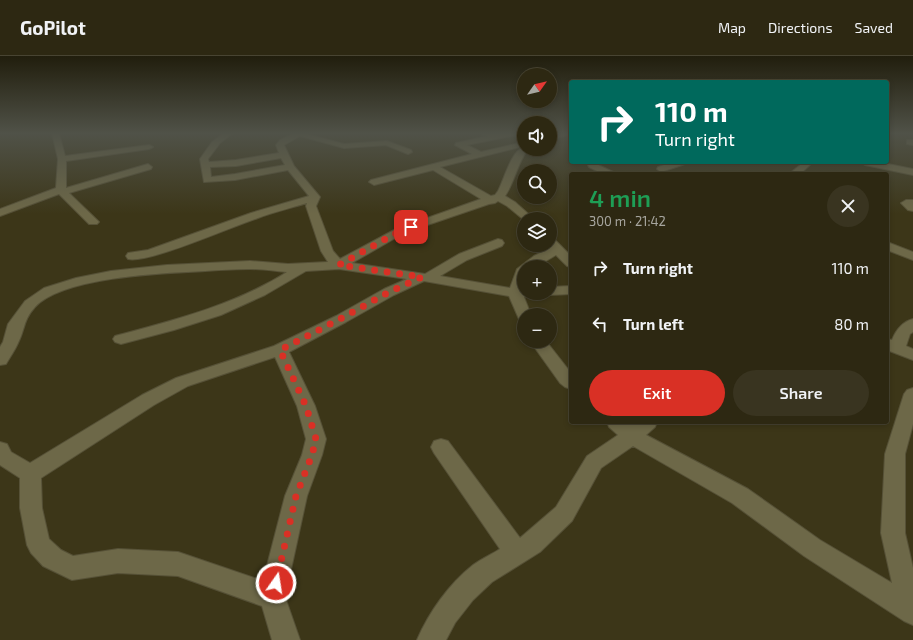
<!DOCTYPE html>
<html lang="en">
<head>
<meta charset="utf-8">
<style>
  :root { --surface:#2d2812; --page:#393420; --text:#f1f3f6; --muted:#a7a69f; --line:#484432; --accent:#d93025 }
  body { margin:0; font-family:"Exo 2",sans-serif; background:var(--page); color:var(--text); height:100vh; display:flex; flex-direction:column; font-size:15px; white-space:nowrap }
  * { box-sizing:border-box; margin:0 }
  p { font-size:13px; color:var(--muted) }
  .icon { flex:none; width:22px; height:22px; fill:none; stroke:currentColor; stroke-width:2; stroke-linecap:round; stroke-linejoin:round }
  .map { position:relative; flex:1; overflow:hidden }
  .details { position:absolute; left:569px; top:116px; width:320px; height:252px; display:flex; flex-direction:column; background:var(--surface); border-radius:4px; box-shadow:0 2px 6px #0003,0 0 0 1px var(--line) }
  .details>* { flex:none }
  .hud { position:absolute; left:569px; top:24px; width:320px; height:84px; border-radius:4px; box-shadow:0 2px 6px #0003,0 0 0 1px var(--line); background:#00695c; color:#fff; overflow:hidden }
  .needle { width:26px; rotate:56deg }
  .controls { position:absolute; left:517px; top:12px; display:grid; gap:8px }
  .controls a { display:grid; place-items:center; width:40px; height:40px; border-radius:50%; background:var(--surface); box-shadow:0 2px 6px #0003,0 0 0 1px var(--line); font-size:20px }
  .pin { position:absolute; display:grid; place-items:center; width:34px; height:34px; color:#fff; margin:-17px; border-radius:8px; box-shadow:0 2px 6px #0006 }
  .me { position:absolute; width:44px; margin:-22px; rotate:13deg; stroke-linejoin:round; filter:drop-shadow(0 0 3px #0008) }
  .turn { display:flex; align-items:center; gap:14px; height:84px; padding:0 20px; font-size:18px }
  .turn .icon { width:52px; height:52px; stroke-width:2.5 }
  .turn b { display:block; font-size:28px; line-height:34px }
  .round { display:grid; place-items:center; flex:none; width:42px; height:42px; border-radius:21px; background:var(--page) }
  .overview { display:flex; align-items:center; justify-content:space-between; height:68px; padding:0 20px }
  h1 { font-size:24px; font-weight:600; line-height:30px; color:#1e9e55 }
  .cta { display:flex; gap:8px; margin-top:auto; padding:8px 20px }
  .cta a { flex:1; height:46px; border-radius:24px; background:var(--accent); color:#fff; font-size:16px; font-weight:600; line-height:46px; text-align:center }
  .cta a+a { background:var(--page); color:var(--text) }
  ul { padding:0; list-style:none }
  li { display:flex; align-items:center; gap:12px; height:56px; padding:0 20px }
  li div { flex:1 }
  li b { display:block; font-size:15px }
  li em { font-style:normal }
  header { display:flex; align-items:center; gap:24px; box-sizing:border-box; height:56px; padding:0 20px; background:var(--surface); border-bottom:1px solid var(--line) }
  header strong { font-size:19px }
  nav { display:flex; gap:22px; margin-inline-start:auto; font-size:14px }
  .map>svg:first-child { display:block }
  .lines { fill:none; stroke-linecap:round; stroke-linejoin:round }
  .minor-casing { stroke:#565137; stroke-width:2 }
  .minor { fill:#6d6848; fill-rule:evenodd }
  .route { stroke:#d93025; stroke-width:7; stroke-dasharray:0 12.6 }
</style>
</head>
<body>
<header>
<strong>GoPilot</strong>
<nav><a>Map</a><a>Directions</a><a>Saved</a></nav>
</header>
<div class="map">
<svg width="913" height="584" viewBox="0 0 913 584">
  <rect width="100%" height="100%" fill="#3c3618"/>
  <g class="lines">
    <g class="minor-casing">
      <path id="minor" d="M52 77H59L65 100 149 89 153 91 149 93 66 105V132L148 108 152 111 151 113 69 137 97 164 99 166 97 168H89L59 138 0 160V153L56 132 58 103Z
        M224 77H233L220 87 208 103 209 106 236 104 279 97 276 89 280 84 293 78V77H303L344 88 387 85 411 94 412 96 408 98 386 89 344 92 300 80 284 89 294 110 320 141 316 150 333 195 340 203 396 173 481 143 433 114 374 129 369 126 371 124 472 98 455 89 456 87 488 80 482 79V77H516V79L467 89 481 96 524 86V90L440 111 491 140 495 139 498 135C504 124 511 95 524 91V93H528C517 108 515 125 505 140L515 146 534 163H524V164L507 150 498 145 495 147 489 148 404 177 352 207 425 218 459 198 498 183 502 184 504 187 502 190 467 204 440 220 510 232 517 213 534 200 550 192 546 189H550V184H555L571 200V211L567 210 556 199 536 211H524V237H531L529 240 524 241 531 259H524V264L519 263 509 240 424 225 394 239 346 266 289 296 315 350 326 383 322 399 307 440 285 541 300 584H272L262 550 178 520 118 517 72 524 43 510 31 497 27 489 20 452V422L0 409V386L7 388 11 396 30 407 142 339 176 322 274 290 336 260 384 233 407 223 339 213 306 215 265 239 221 259 174 274 121 288 115 286 113 283 115 280C175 264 235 249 287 216 275 215 262 213 250 213 235 213 220 214 205 215 163 217 63 221 35 251 23 264 25 274 18 287 15 294 10 301 6 308L0 309V291L3 286 8 268 25 245 44 232 76 222 111 215 167 209 250 205 288 208 328 206 321 195 306 150 307 147C291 152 274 156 258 162 233 170 148 208 128 203L126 200 128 197 148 194 251 157 309 140 288 114 235 124 204 126 200 103 212 86ZM281 102 285 109 235 118 211 121 210 111 236 110ZM275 301 297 350 306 383 302 399 285 440 263 525 178 496 118 493 73 500 61 494 49 483 42 452 41 422 154 349 188 330Z
        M561 77H571V78L550 84V80Z
        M907 84H913V89L907 88Z
        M592 106 613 116 615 118H603L589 111 588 109Z
        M673 106H686L685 108 661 116 657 113 658 111Z
        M804 106H813L800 118H789Z
        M861 106H878L913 113V119L865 109Z
        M906 144H913V155L908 154 901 147Z
        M887 186 913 196V204L887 194Z
        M571 230V238L550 239 545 237H550V231Z
        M913 263V276L910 278 906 290 913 293V304L887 294V283L892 284C896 274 902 266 913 263Z
        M530 285H546L571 317V333L565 331 560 327Z
        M913 332V368L905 398V477L913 512V569L904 565 804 500 732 447 633 390 601 412 572 465 540 496 492 526 473 544 455 567 446 584H417C429 556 449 528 473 509 481 503 492 498 500 493L434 397 431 391 434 385 441 383 448 385 520 482 556 451 587 400 618 379 609 371 607 366H629L632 369 635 366H657L655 371 646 379 748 433 820 484 892 527 881 477 885 398 904 338 907 334Z"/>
    </g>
    <use href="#minor" class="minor"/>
  </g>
  <linearGradient id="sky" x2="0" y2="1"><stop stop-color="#211e0d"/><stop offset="0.49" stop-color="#505248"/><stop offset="1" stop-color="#505248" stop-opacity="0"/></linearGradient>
  <rect width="913" height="158" fill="url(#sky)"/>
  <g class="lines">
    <path class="route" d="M276 527 296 440 312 399 316 383 306 350 280 294 340 263 389 236 422 221 339 209 400 175 411 171"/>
  </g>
</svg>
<div class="controls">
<a><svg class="needle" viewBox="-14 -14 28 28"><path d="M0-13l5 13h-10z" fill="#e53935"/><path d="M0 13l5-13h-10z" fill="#a7a69f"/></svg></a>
<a><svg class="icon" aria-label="sound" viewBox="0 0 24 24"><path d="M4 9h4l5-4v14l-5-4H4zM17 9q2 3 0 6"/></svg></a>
<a><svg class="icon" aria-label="search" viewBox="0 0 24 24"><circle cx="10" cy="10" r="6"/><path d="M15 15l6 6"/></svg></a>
<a><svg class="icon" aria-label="layers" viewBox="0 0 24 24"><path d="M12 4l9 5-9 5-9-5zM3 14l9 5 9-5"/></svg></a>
<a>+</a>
<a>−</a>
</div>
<div class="pin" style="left:411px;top:171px;background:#d93025"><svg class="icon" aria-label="arrive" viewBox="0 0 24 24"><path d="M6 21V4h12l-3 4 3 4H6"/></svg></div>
<svg class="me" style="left:276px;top:527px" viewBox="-20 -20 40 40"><circle r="17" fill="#d93025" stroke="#fff" stroke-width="3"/><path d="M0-11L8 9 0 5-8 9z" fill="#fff"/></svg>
<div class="hud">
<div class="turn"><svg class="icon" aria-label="right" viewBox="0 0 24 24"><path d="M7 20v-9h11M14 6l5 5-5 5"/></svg><div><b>110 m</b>Turn right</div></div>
</div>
<section class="details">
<div class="overview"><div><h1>4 min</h1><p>300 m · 21:42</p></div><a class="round"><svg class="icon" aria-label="close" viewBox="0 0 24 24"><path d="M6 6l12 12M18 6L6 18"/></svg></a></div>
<ul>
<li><svg class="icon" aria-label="right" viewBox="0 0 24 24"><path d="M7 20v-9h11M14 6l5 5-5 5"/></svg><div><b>Turn right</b></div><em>110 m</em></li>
<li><svg class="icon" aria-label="left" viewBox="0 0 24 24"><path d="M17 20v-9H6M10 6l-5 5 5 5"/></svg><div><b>Turn left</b></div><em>80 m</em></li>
</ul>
<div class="cta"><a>Exit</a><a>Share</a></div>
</section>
</div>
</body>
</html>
